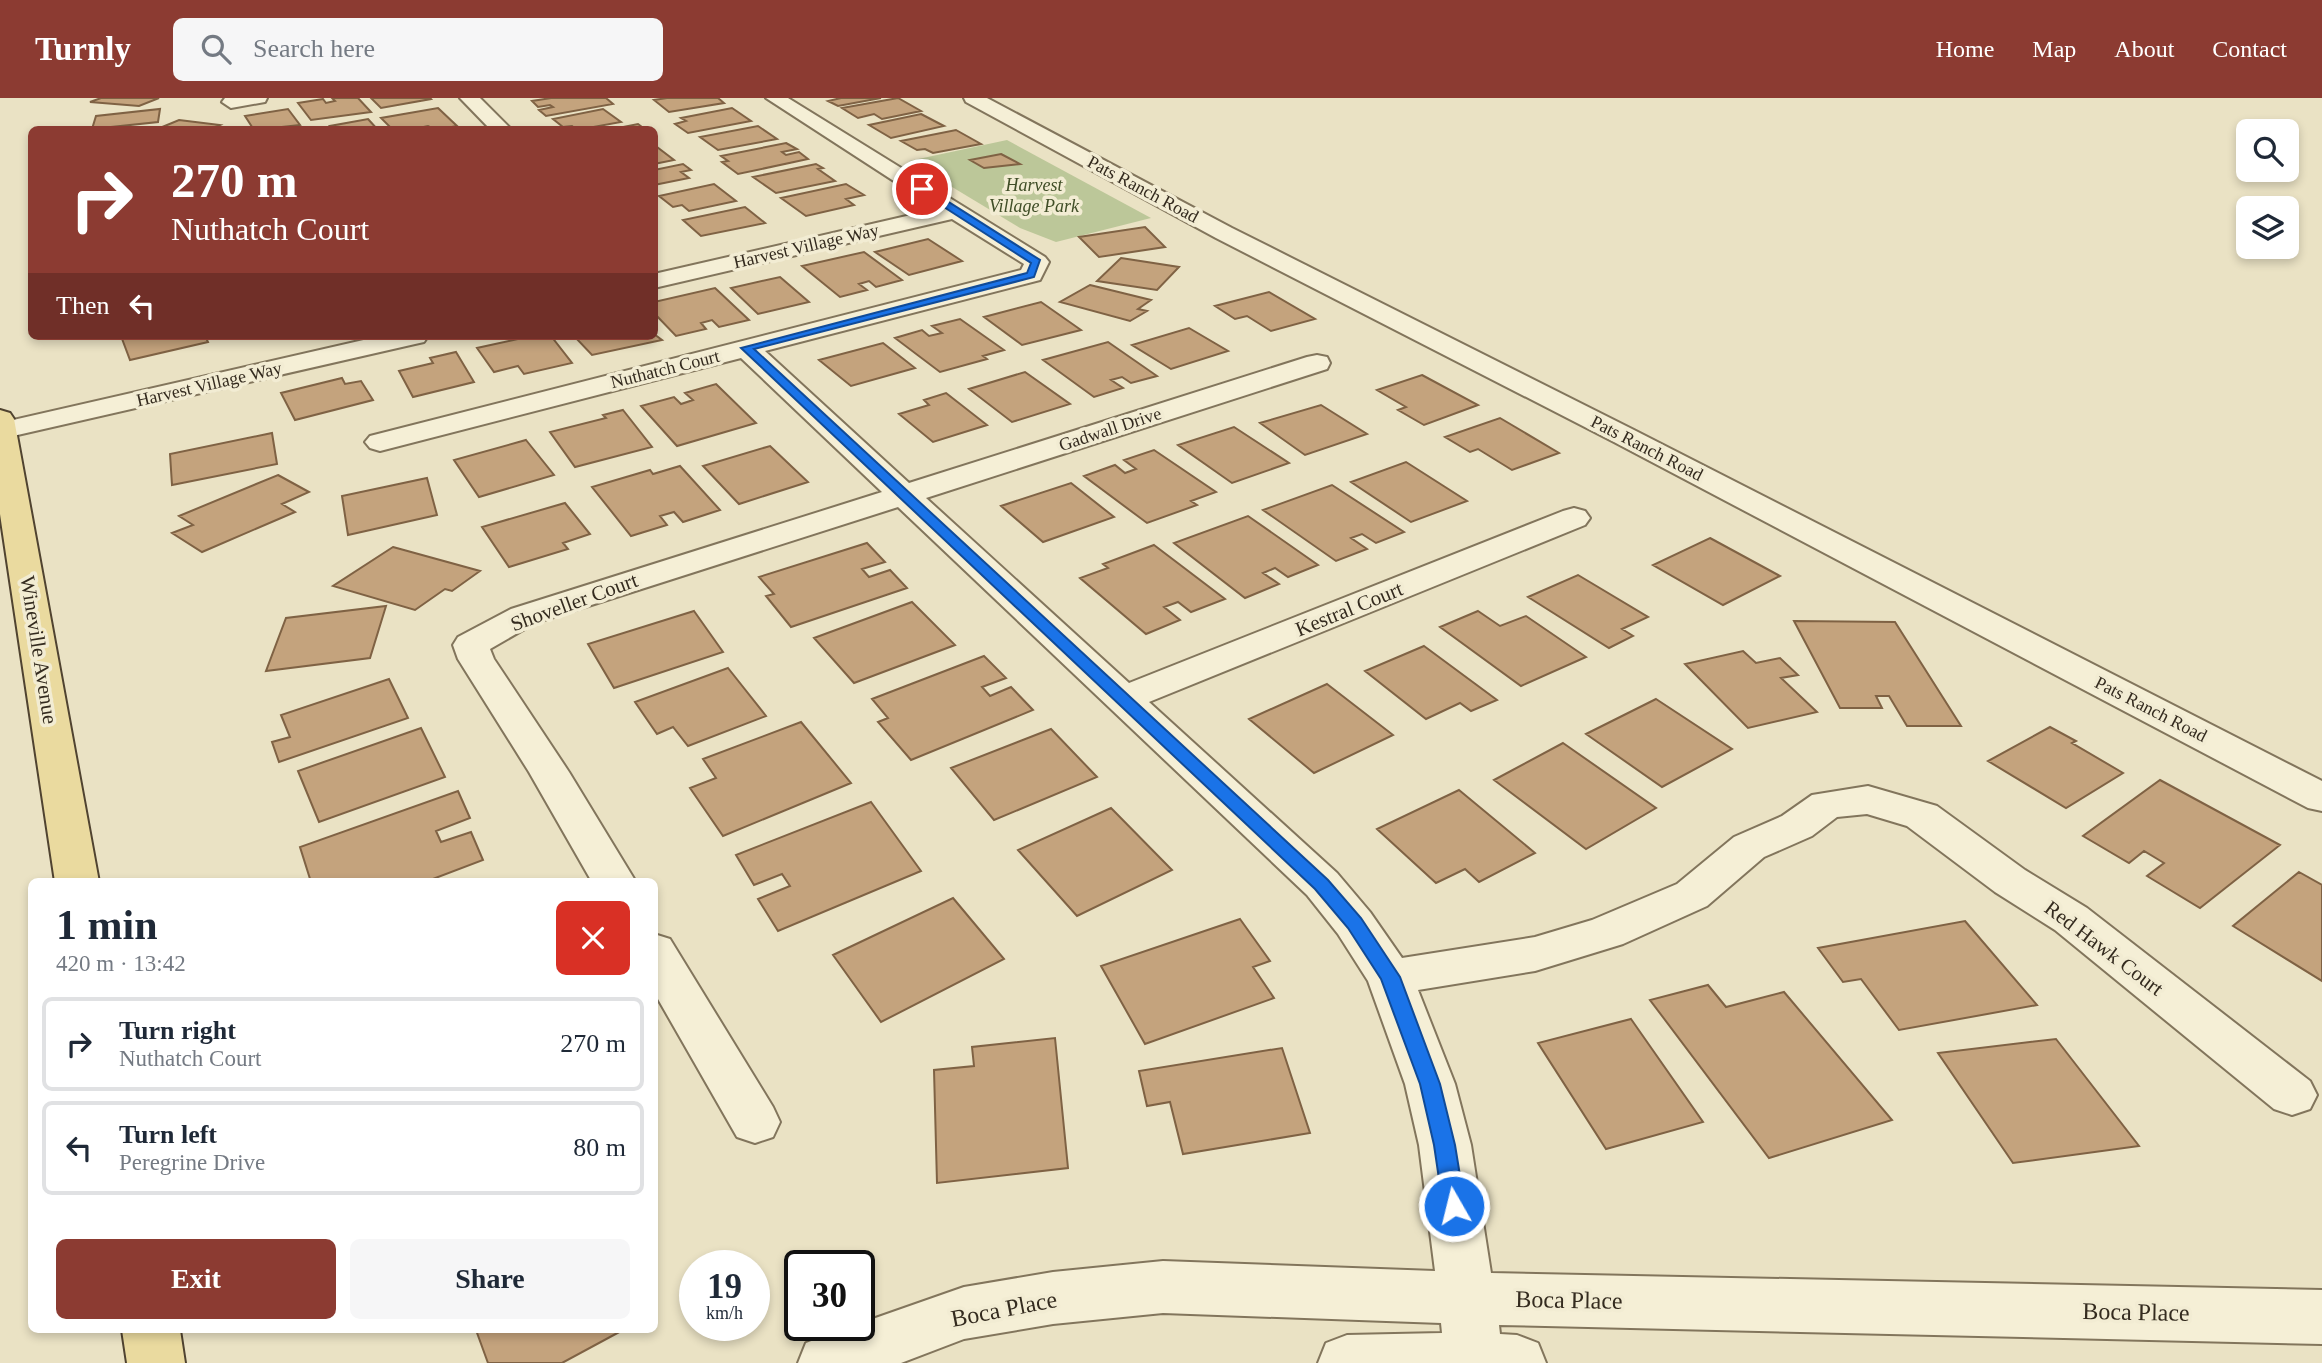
<!DOCTYPE html>
<html lang="en">
<head>
<meta charset="utf-8">
<style>
  :root { --surface:#fff; --page:#f6f6f7; --text:#1f2937; --muted:#747a83; --line:#e0e1e3; --accent:#8c3b32 }
  body { margin:0; font-family:Georgia,serif; background:var(--page); color:var(--text); height:100vh; display:flex; flex-direction:column; font-size:26px; white-space:nowrap }
  * { box-sizing:border-box; margin:0 }
  p { font-size:23px; color:var(--muted) }
  .icon { flex:none; width:38px; height:38px; fill:none; stroke:currentColor; stroke-width:2; stroke-linecap:round; stroke-linejoin:round }
  .map { position:relative; flex:1; overflow:hidden }
  .panel { position:absolute; left:28px; top:780px; width:630px; height:455px; display:flex; flex-direction:column; background:var(--surface); border-radius:10px; box-shadow:0 4px 10px #0003 }
  .panel>* { flex:none }
  .top-card { position:absolute; left:28px; top:28px; width:630px; height:214px; border-radius:10px; box-shadow:0 4px 10px #0003; background:#8c3b32; color:#fff; overflow:hidden }
  .controls { position:absolute; left:2236px; top:21px; display:grid; gap:14px }
  .controls a { display:grid; place-items:center; width:63px; height:63px; border-radius:10px; background:var(--surface); box-shadow:0 4px 10px #0003; font-size:35px }
  .speed { position:absolute; left:679px; top:1152px; display:flex; gap:14px; font-size:35px; font-weight:700; text-align:center }
  .speed>* { display:grid; place-content:center; width:91px; height:91px; border-radius:50%; background:var(--surface); box-shadow:0 4px 10px #0003; line-height:1 }
  .speed small { font-size:18px; font-weight:400 }
  .speed .limit { border:4px solid #111; border-radius:10px; background:#fff; color:#111 }
  .pin { position:absolute; display:grid; place-items:center; width:60px; height:60px; color:#fff; margin:-30px; border:4px solid #fff; border-radius:50%; box-shadow:0 2px 7px #0007 }
  .me { position:absolute; width:77px; margin:-38px; rotate:352deg; stroke-linejoin:round; filter:drop-shadow(0 0 5px #0008) }
  .turn { display:flex; align-items:center; gap:24px; height:147px; padding:0 28px; font-size:32px }
  .turn .icon { width:91px; height:91px; stroke-width:2.5 }
  .turn b { display:block; font-size:49px; line-height:60px }
  .then { display:flex; align-items:center; height:66px; padding:0 28px; background:#0003; gap:14px; font-size:26px }
  .round { display:grid; place-items:center; flex:none; width:74px; height:74px; border-radius:10px; background:var(--page) }
  .overview { display:flex; align-items:center; justify-content:space-between; height:119px; padding:0 28px }
  h1 { font-size:42px; font-weight:600; line-height:52px }
  .primary-button { display:flex; gap:14px; margin-top:auto; padding:14px 28px }
  .primary-button a { flex:1; height:80px; border-radius:10px; background:var(--accent); color:#fff; font-size:28px; font-weight:600; line-height:80px; text-align:center }
  .primary-button a+a { background:var(--page); color:var(--text) }
  ul { padding:0; list-style:none }
  li { display:flex; align-items:center; gap:21px; height:94px; margin:0 14px 10px; padding:0 14px; border:4px solid var(--line); border-radius:10px }
  li div { flex:1 }
  li b { display:block; font-size:26px }
  li em { font-style:normal }
  header { display:flex; align-items:center; gap:42px; box-sizing:border-box; height:98px; padding:0 35px; background:var(--accent); color:#fff }
  header strong { font-size:33px }
  nav { display:flex; gap:38px; margin-inline-start:auto; font-size:24px }
  .search { width:490px; height:63px; background:var(--page); display:flex; align-items:center; gap:18px; box-sizing:border-box; padding:0 24px; border-radius:10px; color:var(--muted); font-size:26px }
  .map>svg:first-child { display:block }
  .green { fill:#bcc799 }
  .building { fill:#c4a37d; stroke:#7f6244; stroke-width:2 }
  .lines { fill:none; stroke-linecap:round; stroke-linejoin:round }
  .minor-casing { stroke:#82755c; stroke-width:4 }
  .major-casing { stroke:#504330; stroke-width:4 }
  .minor { fill:#f5efd6; fill-rule:evenodd }
  .major { fill:#eada9f; fill-rule:evenodd }
  .route { fill:#1a73e8; stroke:#114b97; stroke-width:2 }
  .labels { text-anchor:middle; stroke-width:7; stroke-linejoin:round; paint-order:stroke }
  .far-park-label { font-size:18px; font-style:italic; fill:#404e27; stroke:#f2ecd3 }
  .far-street-label { font-size:18px; fill:#342b1f; stroke:#f2ecd3 }
  .street-label { font-size:21px; fill:#342b1f; stroke:#f2ecd3 }
  .near-street-label { font-size:24px; fill:#342b1f; stroke:#f2ecd3 }
</style>
</head>
<body>
<header>
<strong>Turnly</strong>
<div class="search"><svg class="icon" aria-label="search" viewBox="0 0 24 24"><circle cx="10" cy="10" r="6"/><path d="M15 15l6 6"/></svg>Search here</div>
<nav><a>Home</a><a>Map</a><a>About</a><a>Contact</a></nav>
</header>
<div class="map">
<svg width="2322" height="1265" viewBox="0 0 2322 1265">
  <rect width="100%" height="100%" fill="#eae2c4"/>
  <path class="green" d="M1007 42 1151 120 1056 144 1020 130 909 63Z"/>
  <path class="building" d="M101 0H159L139 8 90 4Z
    M332 0H358L371 14 311 22 298 5 323 1 326 5 335 3Z
    M371 0H430L431 1 381 10Z
    M551 0H606L613 6 546 18 539 12 553 9 550 7 538 9 532 3Z
    M667 0H718L724 5 669 14 654 2Z
    M841 0H840H881L838 8 828 3Z
    M898 0 921 13 882 21 874 16 858 20 842 10Z
    M438 10 457 28 436 32 428 28 418 30 420 32H393L381 20Z
    M732 10 751 23 688 35 675 26 686 23 681 20Z
    M160 11 158 24 92 31 96 18Z
    M288 11 300 27 254 32 245 18Z
    M603 11 621 24 577 32 572 28 563 29 553 21Z
    M921 16 944 28 891 40 869 27Z
    M368 21 378 32H326L332 30 330 28Z
    M179 22 220 27 209 32H155Z
    M638 26 646 32H608Z
    M758 28 777 41 718 52 700 39Z
    M956 32 981 46 933 55 925 51 917 52 901 43Z
    M786 45 797 51 782 54 786 57 799 54 808 61 738 76 722 64 728 63 721 58Z
    M654 49H657L674 62 654 66Z
    M1001 56 1020 66 984 70 970 62Z
    M683 66 691 72 681 74 689 80 654 87V72Z
    M816 66 823 70 818 71 835 83 776 95 753 79Z
    M714 86 736 103 689 113 682 107 673 109 659 98Z
    M846 86 864 97 846 101 854 107 806 118 781 100Z
    M745 109 765 125 701 138 683 122Z
    M1145 129 1165 149 1099 159 1079 139Z
    M928 141 962 163 909 177 875 154Z
    M864 154 902 182 876 189 869 183 859 186 867 192 840 199 802 168Z
    M1121 160 1179 169 1157 192 1097 183Z
    M780 179 809 204 758 216 731 190Z
    M1090 187 1151 202 1138 211 1147 213 1130 223 1060 204Z
    M715 190 749 222 719 229 712 222 701 225 706 231 676 238 654 215V204Z
    M1269 194 1315 221 1271 233 1247 218 1235 221 1215 208Z
    M1041 204 1081 232 1022 247 984 219Z
    M960 221 1004 252 983 258 987 261 940 274 895 240 922 232 929 238 942 235 932 228Z
    M1189 230 1228 253 1171 271 1132 247Z
    M654 236 662 242 592 257 574 238H654Z
    M121 238H205L208 244 130 262Z
    M531 238H551L572 265 524 276 518 268 494 274 477 250Z
    M1108 244 1157 278 1131 285 1122 279 1111 282 1123 290 1094 299 1043 262Z
    M883 245 915 270 851 288 819 262Z
    M456 254 474 284 413 299 399 273 433 265 430 260Z
    M1025 274 1070 306 1012 324 969 291Z
    M1422 277 1478 307 1424 327 1398 312 1406 309 1377 292Z
    M342 280 345 286 361 283 373 302 295 322 281 295Z
    M716 286 756 325 677 348 641 308 674 299 681 306 693 302 685 295Z
    M946 295 987 327 933 344 899 316 929 307 924 302Z
    M1321 307 1367 336 1305 357 1260 325Z
    M623 312 652 349 575 369 550 334 606 320 603 317Z
    M1500 320 1559 355 1512 372 1478 351 1470 354 1445 339Z
    M1234 329 1289 365 1232 385 1178 347Z
    M272 335 277 366 172 387 170 356Z
    M526 342 554 377 479 399 454 362Z
    M770 348 808 384 739 406 703 368Z
    M1154 352 1216 394 1191 403 1197 407 1147 425 1084 378 1115 367 1125 375 1136 371 1124 362Z
    M1406 364 1467 403 1411 424 1351 384Z
    M680 368 720 412 683 424 674 414 660 418 667 427 631 438 592 389 650 372 653 376Z
    M278 377 309 394 282 406 295 414 202 454 172 435 193 427 179 418Z
    M427 380 437 417 348 437 342 398Z
    M1071 385 1114 419 1043 444 1001 408Z
    M1332 387 1404 434 1376 445 1362 436 1351 440 1367 451 1336 463 1263 412Z
    M565 405 590 436 563 445 568 451 509 469 482 429Z
    M1248 418 1318 467 1288 479 1275 470 1263 475 1279 486 1245 500 1174 445Z
    M1710 440 1780 478 1723 507 1653 467Z
    M867 445 885 464 862 471 869 479 890 472 907 490 791 529 766 498 774 496 759 479Z
    M1154 447 1225 501 1191 514 1178 504 1164 509 1180 522 1146 536 1080 480 1108 470 1103 466Z
    M393 449 480 473 452 493 445 491 415 512 333 488Z
    M1578 477 1648 519 1622 531 1633 538 1609 550 1528 499Z
    M912 504 955 547 854 585 814 540Z
    M386 508 370 560 266 573 286 520Z
    M694 513 723 554 614 590 588 546Z
    M1478 513 1500 528 1526 518 1586 559 1521 588 1440 529Z
    M1794 523 1895 524 1961 628H1907L1889 598H1876L1882 610H1840Z
    M1424 548 1497 602 1471 613 1460 605 1426 621 1365 573Z
    M1743 553 1756 565 1780 560 1798 577 1781 580 1817 614 1748 630 1685 566Z
    M984 558 1006 580 982 589 990 598 1011 589 1033 612 911 662 878 624 888 620 872 601Z
    M728 570 766 618 688 648 673 629 657 636 635 604Z
    M389 581 408 620 279 664 272 644 290 639 281 617Z
    M1327 586 1393 637 1314 675 1249 621Z
    M1656 601 1732 651 1662 689 1586 636Z
    M801 624 851 685 723 738 690 690 716 680 703 661Z
    M2050 629 2076 643 2072 645 2123 675 2066 710 1988 663Z
    M421 630 445 679 319 724 298 673Z
    M1051 631 1097 679 994 722 951 670Z
    M1563 645 1656 710 1586 751 1494 682Z
    M2160 682 2280 747 2200 810 2147 778 2164 765 2144 753 2129 765 2083 738Z
    M1459 692 1535 755 1479 784 1465 771 1436 785 1377 731Z
    M458 693 470 720 436 733 441 744 471 734 483 762 425 784H311L300 749Z
    M871 704 921 773 778 833 758 801 790 788 782 776 754 787 736 757Z
    M1111 710 1172 772 1077 818 1018 752Z
    M2299 774 2322 787V883L2233 828Z
    M953 800 1004 861 881 924 833 857Z
    M1240 821 1270 863 1253 869 1274 900 1145 946 1101 868Z
    M1965 823 2037 907 1899 932 1861 881 1843 884 1818 850Z
    M1708 887 1726 909 1784 894 1892 1022 1769 1060 1650 902Z
    M1631 921 1703 1024 1606 1051 1538 945Z
    M1055 940 1068 1070 937 1085 934 972 974 968 972 949Z
    M2056 941 2139 1048 2013 1065 1938 955Z
    M1282 950 1310 1035 1183 1056 1170 1004 1147 1008 1139 973Z
    M476 1232H623L562 1265H488Z"/>
  <g class="lines">
    <g class="minor-casing">
      <path id="minor" d="M225 0H267L265 4 231 10 222 4Z
        M460 0H480L512 32H491Z
        M766 0H788L1045 159 1049 164 1040 182 765 253 909 385 1307 259 1317 257 1327 259 1330 265 1327 271 926 400 1129 585 1563 413 1574 410 1585 413 1590 420 1585 427 1149 604 1337 775 1370 814 1402 860 1535 839 1592 822 1677 786 1734 739 1782 718 1812 697 1868 688 1937 708 2025 772 2087 810 2310 983 2317 997 2310 1011 2292 1017 2274 1011 2055 832 1995 794 1907 728 1867 716 1837 719 1812 738 1764 759 1707 808 1623 846 1535 873 1418 892 1455 986 1471 1047 1491 1175 2322 1192V1246L1499 1227 1500 1236 1517 1237 1538 1245 1546 1265H1318L1326 1245 1347 1237 1442 1235 1441 1225 1163 1215 1053 1226 964 1241 901 1265H798L806 1245 827 1237 964 1189 1053 1174 1163 1163 1435 1173 1419 1047 1405 986 1368 883 1338 836 1307 797 898 409 535 525 490 551 494 561 569 674 636 784H592L529 674 458 561 453 547 458 539 511 511 882 394 741 260 380 353 370 350 365 344 370 338 1021 172 1024 166 952 121 654 190V176L937 111Z
        M964 0H987L1232 130 1634 332 2322 683V713L2308 710 1614 344 1216 140 966 4Z
        M381 238H428L424 244 415 246 0 341V325Z
        M654 836 670 841 773 1009 780 1024 773 1039 755 1045 737 1039 654 894Z"/>
    </g>
    <g class="major-casing">
      <path id="major" d="M0 312 10 315 14 321 99 784H55L0 416Z
        M122 1232H180L185 1265H127Z"/>
    </g>
    <use href="#minor" class="minor"/>
    <use href="#major" class="major"/>
  </g>
  <path class="route" d="M919 89H925L1040 162 1034 179 754 251 1328 782 1361 820 1400 879 1440 986 1455 1047 1465 1108 1462 1115 1454 1118 1446 1115 1443 1108 1434 1047 1420 986 1381 881 1348 830 1315 791 741 250 1027 175 1031 165 919 93Z"/>
  <g class="labels">
    <g class="far-park-label">
      <text x="1034" y="93">Harvest<tspan x="1034" dy="21">Village Park</tspan></text>
    </g>
    <g class="far-street-label">
      <text transform="translate(1143 91) rotate(28)" y="6">Pats Ranch Road</text>
      <text transform="translate(806 148) rotate(-13)" y="6">Harvest Village Way</text>
      <text transform="translate(665 271) rotate(-14)" y="6">Nuthatch Court</text>
      <text transform="translate(209 286) rotate(-13)" y="6">Harvest Village Way</text>
      <text transform="translate(1110 331) rotate(-18)" y="6">Gadwall Drive</text>
      <text transform="translate(1647 350) rotate(27)" y="6">Pats Ranch Road</text>
      <text transform="translate(2151 611) rotate(27)" y="6">Pats Ranch Road</text>
    </g>
    <g class="street-label">
      <text transform="translate(574 504) rotate(-20)" y="7">Shoveller Court</text>
      <text transform="translate(1349 511) rotate(-22)" y="7">Kestral Court</text>
      <text transform="translate(39 552) rotate(81)" y="7">Wineville Avenue</text>
      <text transform="translate(2104 850) rotate(37)" y="7">Red Hawk Court</text>
    </g>
    <g class="near-street-label">
      <text transform="translate(1569 1202) rotate(1)" y="8">Boca Place</text>
      <text transform="translate(1004 1211) rotate(-11)" y="8">Boca Place</text>
      <text transform="translate(2136 1214) rotate(1)" y="8">Boca Place</text>
    </g>
  </g>
</svg>
<div class="controls">
<a><svg class="icon" aria-label="search" viewBox="0 0 24 24"><circle cx="10" cy="10" r="6"/><path d="M15 15l6 6"/></svg></a>
<a><svg class="icon" aria-label="layers" viewBox="0 0 24 24"><path d="M12 4l9 5-9 5-9-5zM3 14l9 5 9-5"/></svg></a>
</div>
<div class="speed"><div>19<small>km/h</small></div><div class="limit">30</div></div>
<div class="pin" style="left:922px;top:91px;background:#d93025"><svg class="icon" aria-label="arrive" viewBox="0 0 24 24"><path d="M6 21V4h12l-3 4 3 4H6"/></svg></div>
<svg class="me" style="left:1454px;top:1108px" viewBox="-20 -20 40 40"><circle r="17" fill="#1a73e8" stroke="#fff" stroke-width="3"/><path d="M0-11L8 9 0 5-8 9z" fill="#fff"/></svg>
<div class="top-card">
<div class="turn"><svg class="icon" aria-label="right" viewBox="0 0 24 24"><path d="M7 20v-9h11M14 6l5 5-5 5"/></svg><div><b>270 m</b>Nuthatch Court</div></div>
<div class="then">Then<svg class="icon" aria-label="left" viewBox="0 0 24 24"><path d="M17 20v-9H6M10 6l-5 5 5 5"/></svg></div>
</div>
<section class="panel">
<div class="overview"><div><h1>1 min</h1><p>420 m · 13:42</p></div><a class="round" style="background:#d93025;color:#fff"><svg class="icon" aria-label="close" viewBox="0 0 24 24"><path d="M6 6l12 12M18 6L6 18"/></svg></a></div>
<ul>
<li><svg class="icon" aria-label="right" viewBox="0 0 24 24"><path d="M7 20v-9h11M14 6l5 5-5 5"/></svg><div><b>Turn right</b><p>Nuthatch Court</p></div><em>270 m</em></li>
<li><svg class="icon" aria-label="left" viewBox="0 0 24 24"><path d="M17 20v-9H6M10 6l-5 5 5 5"/></svg><div><b>Turn left</b><p>Peregrine Drive</p></div><em>80 m</em></li>
</ul>
<div class="primary-button"><a>Exit</a><a>Share</a></div>
</section>
</div>
</body>
</html>
